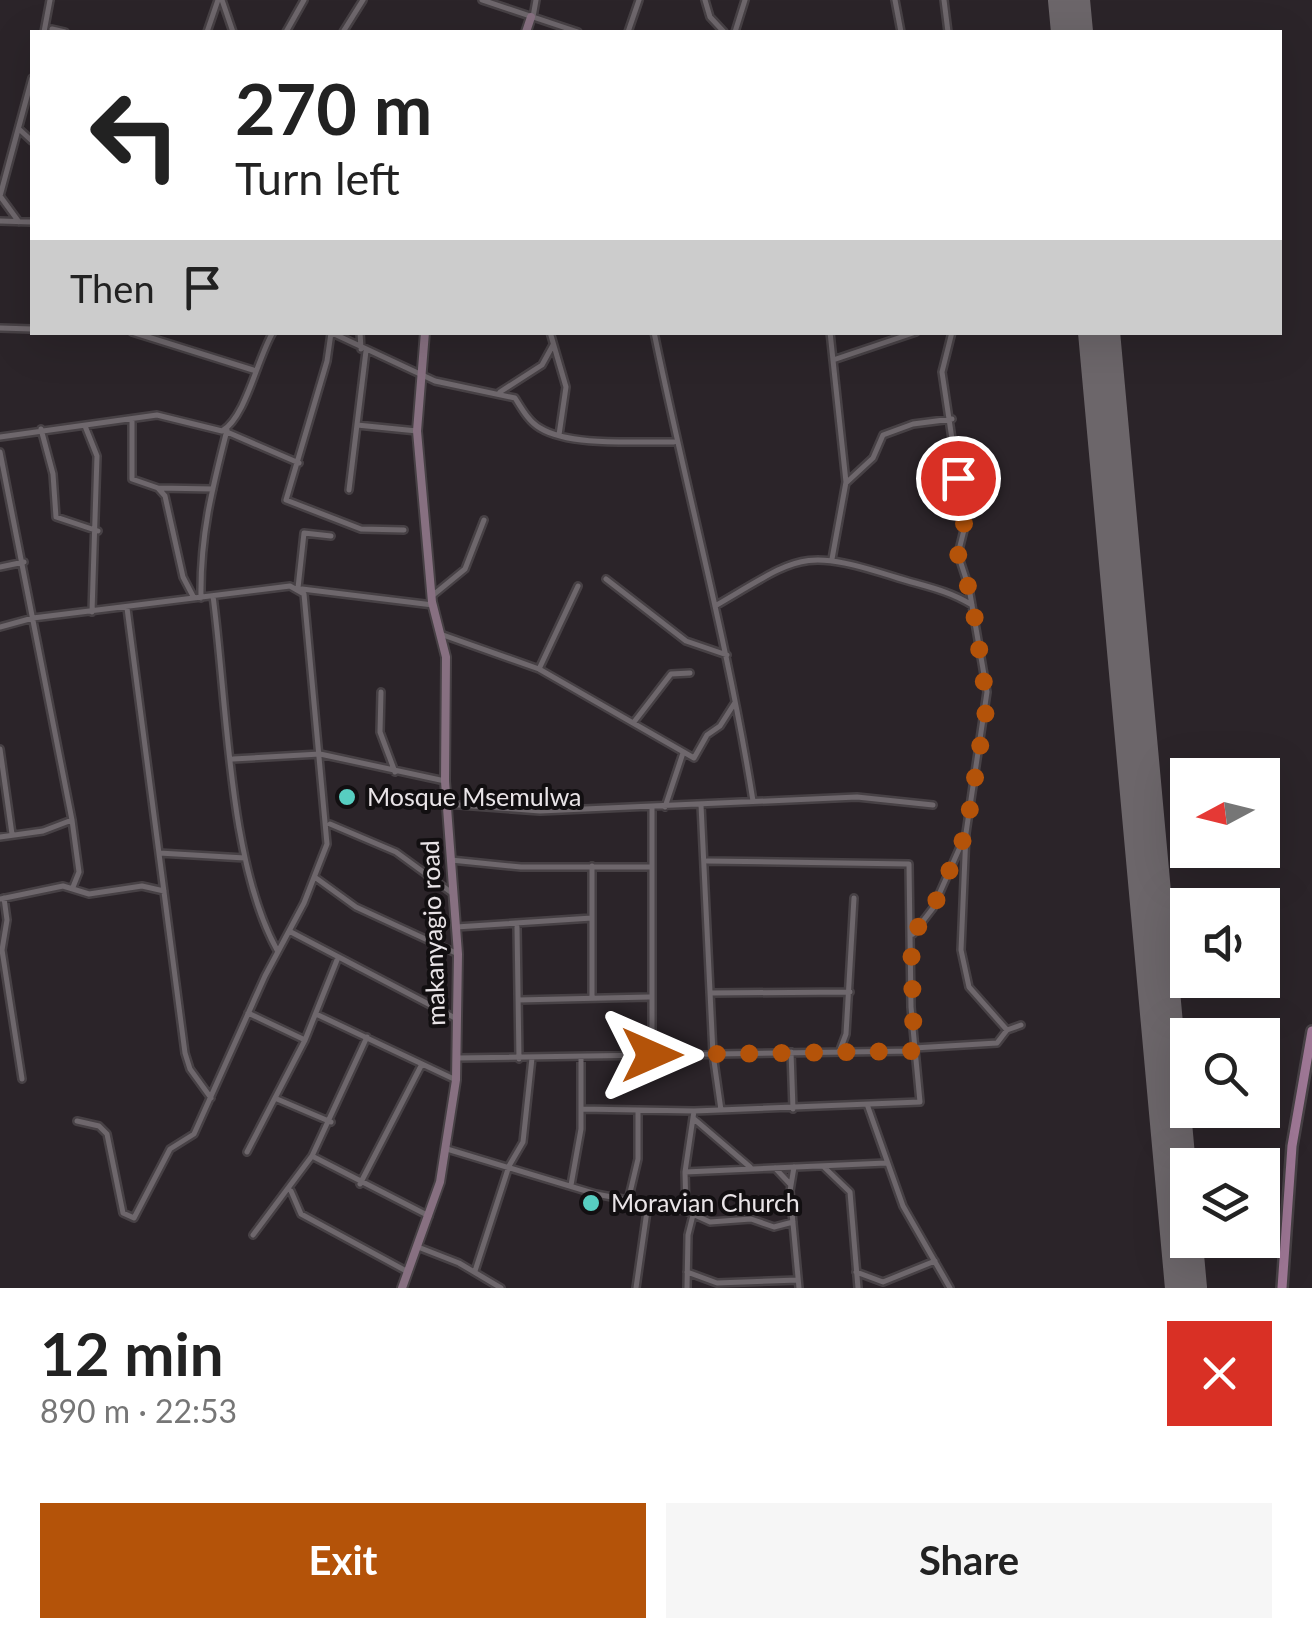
<!DOCTYPE html>
<html lang="en">
<head>
<meta charset="utf-8">
<style>
  :root { --surface:#fff; --page:#f6f6f6; --text:#222; --muted:#767676; --accent:#b45309 }
  body { margin:0; font-family:Lato,sans-serif; background:var(--page); color:var(--text); height:100vh; display:flex; flex-direction:column; font-size:38px; white-space:nowrap }
  * { box-sizing:border-box; margin:0 }
  p { font-size:32px; color:var(--muted) }
  .icon { flex:none; width:55px; height:55px; fill:none; stroke:currentColor; stroke-width:2; stroke-linecap:round; stroke-linejoin:round }
  .map { position:relative; height:1288px; overflow:hidden }
  .drawer { display:flex; flex-direction:column; background:var(--surface); flex:1 }
  .drawer>* { flex:none }
  .top-card { position:absolute; left:30px; top:30px; width:1252px; height:305px; border-radius:0px; box-shadow:0 10px 40px #0002; background:#fff; color:var(--text); overflow:hidden }
  .needle { width:65px; rotate:263deg }
  .tools { position:absolute; left:1170px; top:758px; display:grid; gap:20px }
  .tools a { display:grid; place-items:center; width:110px; height:110px; border-radius:0px; background:var(--surface); box-shadow:0 10px 40px #0002; font-size:50px }
  .pin { position:absolute; display:grid; place-items:center; width:85px; height:85px; color:#fff; margin:-42px; border:5px solid #fff; border-radius:50%; box-shadow:0 2px 10px #0007 }
  .me { position:absolute; width:110px; margin:-55px; rotate:90deg; stroke-linejoin:round; filter:drop-shadow(0 0 8px #0008) }
  .turn { display:flex; align-items:center; gap:35px; height:210px; padding:0 40px; font-size:45px }
  .turn .icon { width:130px; height:130px; stroke-width:2.5 }
  .turn b { display:block; font-size:70px; line-height:85px }
  .then { display:flex; align-items:center; height:95px; padding:0 40px; background:#0003; gap:20px; font-size:38px }
  .round { display:grid; place-items:center; flex:none; width:105px; height:105px; border-radius:0px; background:var(--page) }
  .head { display:flex; align-items:center; justify-content:space-between; height:170px; padding:0 40px }
  h1 { font-size:60px; font-weight:700; line-height:75px }
  .cta { display:flex; gap:20px; margin-top:auto; padding:20px 40px }
  .cta a { flex:1; height:115px; border-radius:0px; background:var(--accent); color:#fff; font-size:40px; font-weight:700; line-height:115px; text-align:center }
  .cta a+a { background:var(--page); color:var(--text) }
  .map>svg:first-child { display:block }
  .lines { fill:none; stroke-linecap:round; stroke-linejoin:round }
  .taxiway { stroke:#6c666a; stroke-width:18 }
  .runway { stroke:#6c666a; stroke-width:42 }
  .street-casing { stroke:#474145; stroke-width:10 }
  .secondary-casing { stroke:#474145; stroke-width:12 }
  .primary-casing { stroke:#474145; stroke-width:14 }
  .street { stroke:#6e676c; stroke-width:5 }
  .secondary { stroke:#877081; stroke-width:8 }
  .primary { stroke:#9f7896; stroke-width:9 }
  .route { stroke:#b45309; stroke-width:18; stroke-dasharray:0 32.4 }
  .poi-dot { fill:#57cec1; stroke:#120f11; stroke-width:4 }
  .labels { text-anchor:middle; stroke-width:8; stroke-linejoin:round; paint-order:stroke }
  .poi-label { font-size:25px; fill:#e9e4e7; stroke:#120f11; text-anchor:start }
  .street-label { font-size:25px; fill:#e9e4e7; stroke:#120f11 }
</style>
</head>
<body>
<div class="map">
<svg width="1312" height="1288" viewBox="0 0 1312 1288">
  <rect width="100%" height="100%" fill="#2b2429"/>
  <g class="lines">
    <path class="taxiway" d="M1157 964 1188 961
      M1167 1077 1188 1075"/>
    <path class="runway" d="M1069 0 1072 32
      M1099 332 1186 1288"/>
    <g class="street-casing">
      <path id="street" d="M222 0 233 32
        M482 0 578 32
        M705 0 710 17 724 32
        M895 0 901 32
        M944 0 948 32
        M533 17 536 0
        M52 29 65 32
        M44 32 50 0
        M207 32 218 0
        M286 32 304 0
        M343 32 363 0
        M628 32 639 0
        M735 32 745 0
        M19 129 32 141
        M0 196 32 78
        M0 196 19 222
        M0 221 32 222
        M0 328 32 329
        M132 332 253 370
        M330 332 435 381 515 398C522 409 529 422 540 428 571 447 638 441 674 442
        M360 332 361 349
        M550 332 566 387 559 435
        M654 332C686 489 728 643 753 801
        M830 332 846 482 832 559
        M952 332 942 372 965 526 958 554 969 588 987 692 966 833 961 950 969 987 1007 1030
        M331 333 327 361 286 500 361 529 404 530
        M836 359 916 332
        M500 392 542 365 553 345
        M132 419V479L158 488 165 496 183 577 194 598
        M357 425 417 431
        M85 426 97 456 92 612
        M41 429 53 474 56 517 98 531
        M227 432 299 463
        M0 437 157 415 222 431C246 417 257 359 273 332
        M0 452 72 820 79 872 73 887
        M846 483 873 458 883 435 913 424 952 419
        M158 488 213 489
        M349 490 366 351
        M0 567 24 562
        M606 579 686 641 727 655
        M298 588 304 533 331 536
        M302 589 433 605
        M213 596C227 699 228 862 277 950
        M432 596 465 569 484 520
        M201 598C200 536 212 489 227 430
        M715 606C801 556 800 547 898 578 924 586 948 590 972 605
        M127 608 185 1053 190 1069 211 1098
        M0 627 33 618 290 586 304 594 327 844 304 903 265 976 194 1134 170 1149 134 1218 123 1213 107 1134 99 1126 77 1121
        M443 635 539 669 694 758 707 735 720 726 734 704
        M539 669 578 586
        M381 692 380 732 395 772
        M634 722 671 674 690 673
        M0 749 12 834
        M233 759 320 754 445 781
        M446 804 540 811 857 797 933 805
        M701 805 713 1054 721 1110
        M652 806V1055
        M665 807 683 753
        M330 824 396 852 452 893
        M0 837 43 831 72 820
        M159 853 245 858
        M451 860 521 867H651
        M316 878 356 907 458 954
        M4 898 7 920 2 950 22 1079
        M0 899 63 886 89 894 142 886 164 891
        M456 927 592 918
        M517 927 519 1059
        M289 931 457 1019
        M913 934 933 908 964 838
        M710 993 850 992
        M592 997V866
        M518 1000 649 997
        M248 1013 305 1040
        M316 1014 456 1080
        M914 1048 997 1043 1007 1030 1021 1025
        M840 1050 846 1034 854 898
        M791 1052 793 1109
        M457 1058 914 1051
        M277 1099 331 1122
        M868 1107 903 1206 950 1288
        M582 1109 694 1111 920 1102 911 1007 909 864 707 861
        M694 1119 750 1167
        M447 1149 596 1194 686 1211 710 1222 751 1219 774 1227 793 1222
        M247 1152 305 1040 337 960
        M312 1156 429 1216
        M794 1167 790 1191 799 1288
        M824 1167 850 1192 858 1288
        M775 1168 790 1184
        M685 1172 886 1163
        M360 1184 422 1064
        M571 1185 581 1129V1058
        M291 1191 301 1214 408 1272
        M628 1201 638 1159V1111
        M686 1211 685 1172 694 1111
        M253 1235 312 1156 367 1037
        M418 1247 459 1263 501 1288
        M475 1271 509 1166 523 1142 532 1058
        M687 1272 717 1283 798 1280
        M856 1272 883 1282 935 1261
        M636 1288 648 1204
        M687 1288 688 1235 693 1215"/>
    </g>
    <g class="secondary-casing">
      <path id="secondary" d="M526 32 531 17
        M402 1288 440 1182 456 1080 458 954 445 781 446 657 432 602 417 431 425 332"/>
    </g>
    <g class="primary-casing">
      <path id="primary" d="M1282 1288 1292 1146 1312 1031"/>
    </g>
    <use href="#street" class="street"/>
    <use href="#secondary" class="secondary"/>
    <use href="#primary" class="primary"/>
  </g>
  <g class="lines">
    <path class="route" d="M652 1055 914 1051 911 936 933 908 966 833 987 704 972 599 958 554 965 531 958 478"/>
  </g>
  <g class="poi-dot">
    <circle cx="347" cy="797" r="10"/>
    <circle cx="591" cy="1203" r="10"/>
  </g>
  <g class="labels">
    <g class="poi-label">
      <text x="367" y="806">Mosque Msemulwa</text>
      <text x="611" y="1212">Moravian Church</text>
    </g>
    <g class="street-label">
      <text transform="translate(433 933) rotate(-92)" y="9">makanyagio road</text>
    </g>
  </g>
</svg>
<div class="tools">
<a><svg class="needle" viewBox="-14 -14 28 28"><path d="M0-13l5 13h-10z" fill="#e53935"/><path d="M0 13l5-13h-10z" fill="#767676"/></svg></a>
<a><svg class="icon" aria-label="sound" viewBox="0 0 24 24"><path d="M4 9h4l5-4v14l-5-4H4zM17 9q2 3 0 6"/></svg></a>
<a><svg class="icon" aria-label="search" viewBox="0 0 24 24"><circle cx="10" cy="10" r="6"/><path d="M15 15l6 6"/></svg></a>
<a><svg class="icon" aria-label="layers" viewBox="0 0 24 24"><path d="M12 4l9 5-9 5-9-5zM3 14l9 5 9-5"/></svg></a>
</div>
<div class="pin" style="left:958px;top:478px;background:#d93025"><svg class="icon" aria-label="arrive" viewBox="0 0 24 24"><path d="M6 21V4h12l-3 4 3 4H6"/></svg></div>
<svg class="me" style="left:652px;top:1055px" viewBox="-20 -20 40 40"><path d="M0-17L14 15 0 8-14 15z" fill="#b45309" stroke="#fff" stroke-width="4"/></svg>
<div class="top-card">
<div class="turn"><svg class="icon" aria-label="left" viewBox="0 0 24 24"><path d="M17 20v-9H6M10 6l-5 5 5 5"/></svg><div><b>270 m</b>Turn left</div></div>
<div class="then">Then<svg class="icon" aria-label="arrive" viewBox="0 0 24 24"><path d="M6 21V4h12l-3 4 3 4H6"/></svg></div>
</div>
</div>
<section class="drawer">
<div class="head"><div><h1>12 min</h1><p>890 m · 22:53</p></div><a class="round" style="background:#d93025;color:#fff"><svg class="icon" aria-label="close" viewBox="0 0 24 24"><path d="M6 6l12 12M18 6L6 18"/></svg></a></div>
<div class="cta"><a>Exit</a><a>Share</a></div>
</section>
</body>
</html>
